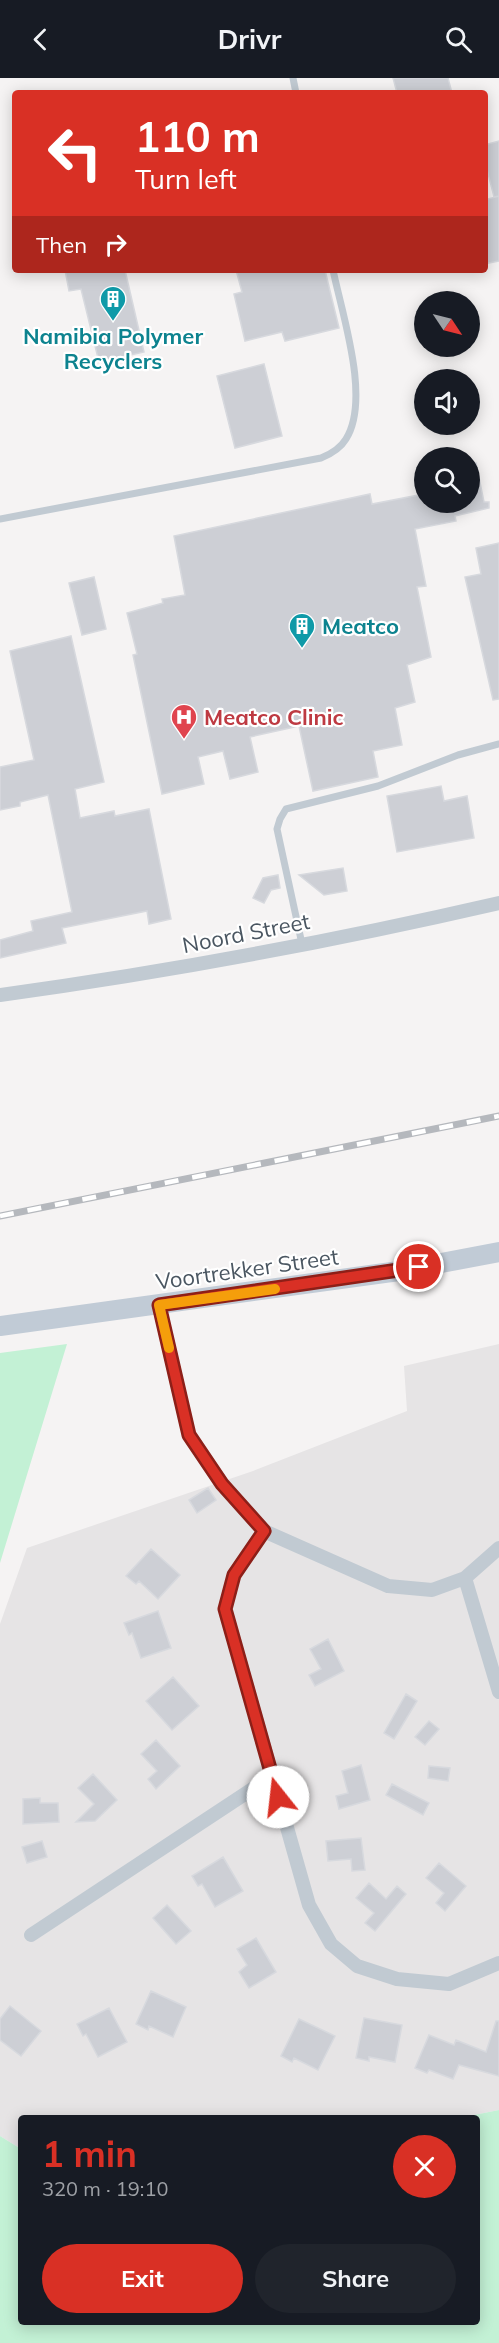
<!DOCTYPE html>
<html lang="en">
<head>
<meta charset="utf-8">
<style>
  :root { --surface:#171b24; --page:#20242c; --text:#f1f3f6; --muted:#9ea1a6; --accent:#d93025 }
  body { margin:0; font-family:Mulish,sans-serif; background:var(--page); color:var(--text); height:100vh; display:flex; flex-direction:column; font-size:22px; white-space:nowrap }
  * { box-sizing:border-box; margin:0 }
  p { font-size:20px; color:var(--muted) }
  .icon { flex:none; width:33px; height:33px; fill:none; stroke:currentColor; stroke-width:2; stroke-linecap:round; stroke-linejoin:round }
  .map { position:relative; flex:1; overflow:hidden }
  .side { position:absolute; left:18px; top:2037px; width:462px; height:210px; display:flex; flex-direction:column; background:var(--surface); border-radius:6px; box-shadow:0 3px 15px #0003 }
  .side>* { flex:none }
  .banner { position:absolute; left:12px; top:12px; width:476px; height:183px; border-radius:6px; box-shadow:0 3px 15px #0003; background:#d93025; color:#fff; overflow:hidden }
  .needle { width:39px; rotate:125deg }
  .controls { position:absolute; left:414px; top:213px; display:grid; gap:12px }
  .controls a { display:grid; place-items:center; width:66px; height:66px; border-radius:50%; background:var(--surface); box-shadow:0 3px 15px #0003; font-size:30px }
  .pin { position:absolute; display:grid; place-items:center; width:51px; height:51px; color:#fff; margin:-26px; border:3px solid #fff; border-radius:50%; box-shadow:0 2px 6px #0007 }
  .me { position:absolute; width:66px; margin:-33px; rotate:344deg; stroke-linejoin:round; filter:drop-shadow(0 0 4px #0008) }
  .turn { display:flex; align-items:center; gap:21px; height:126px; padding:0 24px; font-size:27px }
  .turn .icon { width:78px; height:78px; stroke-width:2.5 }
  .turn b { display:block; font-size:42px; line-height:51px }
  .then { display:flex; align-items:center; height:57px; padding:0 24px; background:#0003; gap:12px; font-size:22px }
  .round { display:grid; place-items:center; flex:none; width:63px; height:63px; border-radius:32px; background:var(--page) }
  .headline { display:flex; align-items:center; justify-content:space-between; height:102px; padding:0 24px }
  h1 { font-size:36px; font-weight:700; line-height:45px; color:var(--accent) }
  .cta { display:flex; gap:12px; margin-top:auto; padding:12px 24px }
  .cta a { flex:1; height:69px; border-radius:36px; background:var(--accent); color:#fff; font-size:24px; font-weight:700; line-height:69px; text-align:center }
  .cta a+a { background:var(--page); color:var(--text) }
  header { display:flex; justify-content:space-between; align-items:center; height:78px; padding:0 24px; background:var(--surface); font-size:27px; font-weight:700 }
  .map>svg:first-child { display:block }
  .education { fill:#e6e4e5 }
  .green { fill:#c3f1d5 }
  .building { fill:#cdcfd5; stroke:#d7d9de; stroke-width:1.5 }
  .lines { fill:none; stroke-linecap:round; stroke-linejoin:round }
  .service { stroke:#c1cad2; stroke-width:7 }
  .minor { stroke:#c1cad2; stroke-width:14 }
  .secondary { stroke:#c1cbd6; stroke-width:20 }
  .rail-casing { stroke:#b5b8bd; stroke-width:7 }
  .rail { stroke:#fff; stroke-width:4.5; stroke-dasharray:14; stroke-linecap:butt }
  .route-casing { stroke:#8d1f18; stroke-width:15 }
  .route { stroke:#d93025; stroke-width:10 }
  .slow { stroke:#f59e0b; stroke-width:10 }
  .labels { text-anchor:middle; stroke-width:4.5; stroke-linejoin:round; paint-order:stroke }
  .culture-label { font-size:22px; font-weight:bold; fill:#0d838f; stroke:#fff }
  .health-label { font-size:22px; font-weight:bold; fill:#be3a42; stroke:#fff; text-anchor:start }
  .street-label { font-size:22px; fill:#4a5661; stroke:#fff }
</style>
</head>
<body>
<header><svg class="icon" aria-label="back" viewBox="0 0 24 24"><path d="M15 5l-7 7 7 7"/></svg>Drivr<svg class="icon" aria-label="search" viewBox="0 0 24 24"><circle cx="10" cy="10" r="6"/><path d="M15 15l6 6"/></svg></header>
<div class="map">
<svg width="499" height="2265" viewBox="0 0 499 2265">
  <rect width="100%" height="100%" fill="#f5f3f3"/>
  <path class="education" d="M499 1266V2032L459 2040H21V2071L0 2058V1546L27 1470 253 1393 407 1333 404 1288Z"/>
  <path class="green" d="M67 1266 0 1485V1275Z
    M499 2032V2265H0V2058L21 2071V2244H477V2040H459Z"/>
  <path class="building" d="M393 0H448L452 15H397Z
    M499 63V118L494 119 484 80V67Z
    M499 118V183L484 186V122Z
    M65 192H125L144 274 99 284 81 211 69 213Z
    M236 192H325L339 250 285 263 282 254 245 263 234 216 242 214Z
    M264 286 282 358 235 370 217 298Z
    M476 385 484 424H489V430L455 438 456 443 415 451 426 508 417 509 431 579 407 587 415 624 395 630 402 667 373 673 378 699 313 713 299 648 250 659 258 694 230 701 223 673 198 679 204 706 162 716 133 577 137 576 127 535 163 525 162 521 185 517 174 458 370 416 372 426 424 416V424H470V386Z
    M499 465V621L493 622 465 499 481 496 476 470Z
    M94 499 106 551 82 557 69 505Z
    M71 558 104 704 75 711 80 740 114 733 115 738 149 731 171 841 149 846 147 833 62 850 66 865 0 880V862L33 853 31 843 72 834 48 717 20 724V728L0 732V689L34 682 10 573Z
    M441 708 444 723 467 718 474 760 397 774 387 718Z
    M343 790 347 813 324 817 299 797Z
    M278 797 280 810 271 812 264 825 253 820 263 800Z
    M208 1410 216 1422 197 1435 189 1422Z
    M151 1471 180 1497 158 1521 139 1503 136 1506 126 1498Z
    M158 1533 171 1570 141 1580 132 1555 129 1557 124 1545Z
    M328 1561 344 1593 315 1608 309 1597 321 1591 310 1571Z
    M173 1599 199 1628 172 1652 146 1623Z
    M406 1616 417 1623 394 1661 384 1655Z
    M429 1643 439 1651 425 1667 415 1659Z
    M156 1662 180 1688 156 1711 148 1701 157 1693 141 1676Z
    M361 1687 370 1722 339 1731 336 1718 348 1715 342 1693Z
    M429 1688 450 1690 448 1703 428 1700Z
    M93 1696 117 1722 95 1743 76 1744 94 1726 78 1710Z
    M392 1706 429 1725 423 1737 386 1717Z
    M40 1720V1725H58L59 1744 23 1746V1721Z
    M361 1760 365 1792 352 1793 351 1781 328 1783 326 1763Z
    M42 1763 47 1779 27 1785 22 1769Z
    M223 1779 243 1813 215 1829 202 1806 198 1808 192 1798Z
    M439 1785 466 1808 445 1833 436 1825 444 1815 426 1800Z
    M369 1805 386 1821 397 1808 406 1816 375 1853 365 1845 374 1835 356 1820Z
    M167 1827 191 1853 176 1866 153 1840Z
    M256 1860 276 1894 249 1910 239 1894 247 1887 237 1871Z
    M151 1913 186 1929 173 1959 149 1948 148 1952 136 1946Z
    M10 1928 41 1953 21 1978 0 1962V1941Z
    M109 1930 127 1964 98 1979 86 1956 83 1958 77 1946Z
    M364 1940 402 1947 395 1984 369 1979V1983L356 1980Z
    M299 1941 335 1958 318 1992 294 1980 292 1984 281 1978Z
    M496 1943H499V1998L459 1987 453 2001 429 1992 427 1995 415 1990 429 1957 454 1967 456 1962 486 1974Z"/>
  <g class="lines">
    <path class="service" d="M293 0 296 15
      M0 441 321 380C331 376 340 371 346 361 371 321 342 236 333 192
      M302 866 277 751 280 741 286 731 378 708 458 677 499 666"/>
    <path class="minor" d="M0 917C168 894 334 863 499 825
      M159 1227 189 1357 222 1406 264 1453 388 1508 432 1512 465 1500 499 1470
      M264 1453 234 1497 225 1531 309 1827 331 1866 357 1888 397 1901 449 1906 499 1885
      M465 1500 499 1614
      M31 1857 272 1698"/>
    <path class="secondary" d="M0 1248 399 1193 499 1174"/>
    <g class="rail-casing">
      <path id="rail" d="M0 1138 499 1038"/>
    </g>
    <use href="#rail" class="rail"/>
  </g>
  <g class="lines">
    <g class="route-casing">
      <path id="route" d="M278 1719 225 1531 234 1497 264 1453 222 1406 189 1357 159 1227 419 1189"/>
    </g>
    <use href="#route" class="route"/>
    <path class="slow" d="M169 1270 159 1227 275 1211"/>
  </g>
  <defs>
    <g id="building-pin" transform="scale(1.35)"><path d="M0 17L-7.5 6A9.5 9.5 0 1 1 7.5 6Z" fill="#0f9aa8" stroke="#fff"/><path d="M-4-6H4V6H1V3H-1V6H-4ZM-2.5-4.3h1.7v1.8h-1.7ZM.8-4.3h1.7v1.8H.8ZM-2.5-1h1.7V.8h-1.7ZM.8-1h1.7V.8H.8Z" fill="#fff"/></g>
    <g id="hospital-pin" transform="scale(1.35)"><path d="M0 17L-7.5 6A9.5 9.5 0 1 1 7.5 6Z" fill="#e0444e" stroke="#fff"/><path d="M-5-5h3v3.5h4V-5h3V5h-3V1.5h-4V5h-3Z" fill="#fff"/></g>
  </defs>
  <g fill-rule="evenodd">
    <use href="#building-pin" x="113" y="221"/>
    <use href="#building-pin" x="302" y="548"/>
    <use href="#hospital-pin" x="184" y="639"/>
  </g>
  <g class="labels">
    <g class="culture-label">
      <text x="113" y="266">Namibia Polymer<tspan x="113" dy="25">Recyclers</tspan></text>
      <text x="322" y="556" text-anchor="start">Meatco</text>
    </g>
    <g class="health-label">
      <text x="204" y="647">Meatco Clinic</text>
    </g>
    <g class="street-label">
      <text transform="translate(246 855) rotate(-11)" y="8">Noord Street</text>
      <text transform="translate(247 1191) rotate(-8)" y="8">Voortrekker Street</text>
    </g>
  </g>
</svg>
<div class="controls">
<a><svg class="needle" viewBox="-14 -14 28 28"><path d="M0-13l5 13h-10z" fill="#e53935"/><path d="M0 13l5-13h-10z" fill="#9ea1a6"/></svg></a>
<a><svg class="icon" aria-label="sound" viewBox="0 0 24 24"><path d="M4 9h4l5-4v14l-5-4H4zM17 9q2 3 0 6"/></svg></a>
<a><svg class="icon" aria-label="search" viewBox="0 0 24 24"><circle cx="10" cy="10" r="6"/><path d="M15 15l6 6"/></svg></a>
</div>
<div class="pin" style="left:419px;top:1189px;background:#d93025"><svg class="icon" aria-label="arrive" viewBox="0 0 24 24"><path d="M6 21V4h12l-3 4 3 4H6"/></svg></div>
<svg class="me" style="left:278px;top:1719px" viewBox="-20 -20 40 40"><circle r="19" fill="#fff"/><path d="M0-13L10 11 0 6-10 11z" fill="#d93025"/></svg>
<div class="banner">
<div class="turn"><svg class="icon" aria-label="left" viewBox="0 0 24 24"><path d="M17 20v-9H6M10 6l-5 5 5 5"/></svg><div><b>110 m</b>Turn left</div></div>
<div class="then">Then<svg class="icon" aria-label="right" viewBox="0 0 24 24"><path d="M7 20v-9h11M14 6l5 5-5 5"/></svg></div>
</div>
<section class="side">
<div class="headline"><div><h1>1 min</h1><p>320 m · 19:10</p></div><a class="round" style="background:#d93025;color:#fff"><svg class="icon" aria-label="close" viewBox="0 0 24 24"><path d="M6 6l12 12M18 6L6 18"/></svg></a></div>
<div class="cta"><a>Exit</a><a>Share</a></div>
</section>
</div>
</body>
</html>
